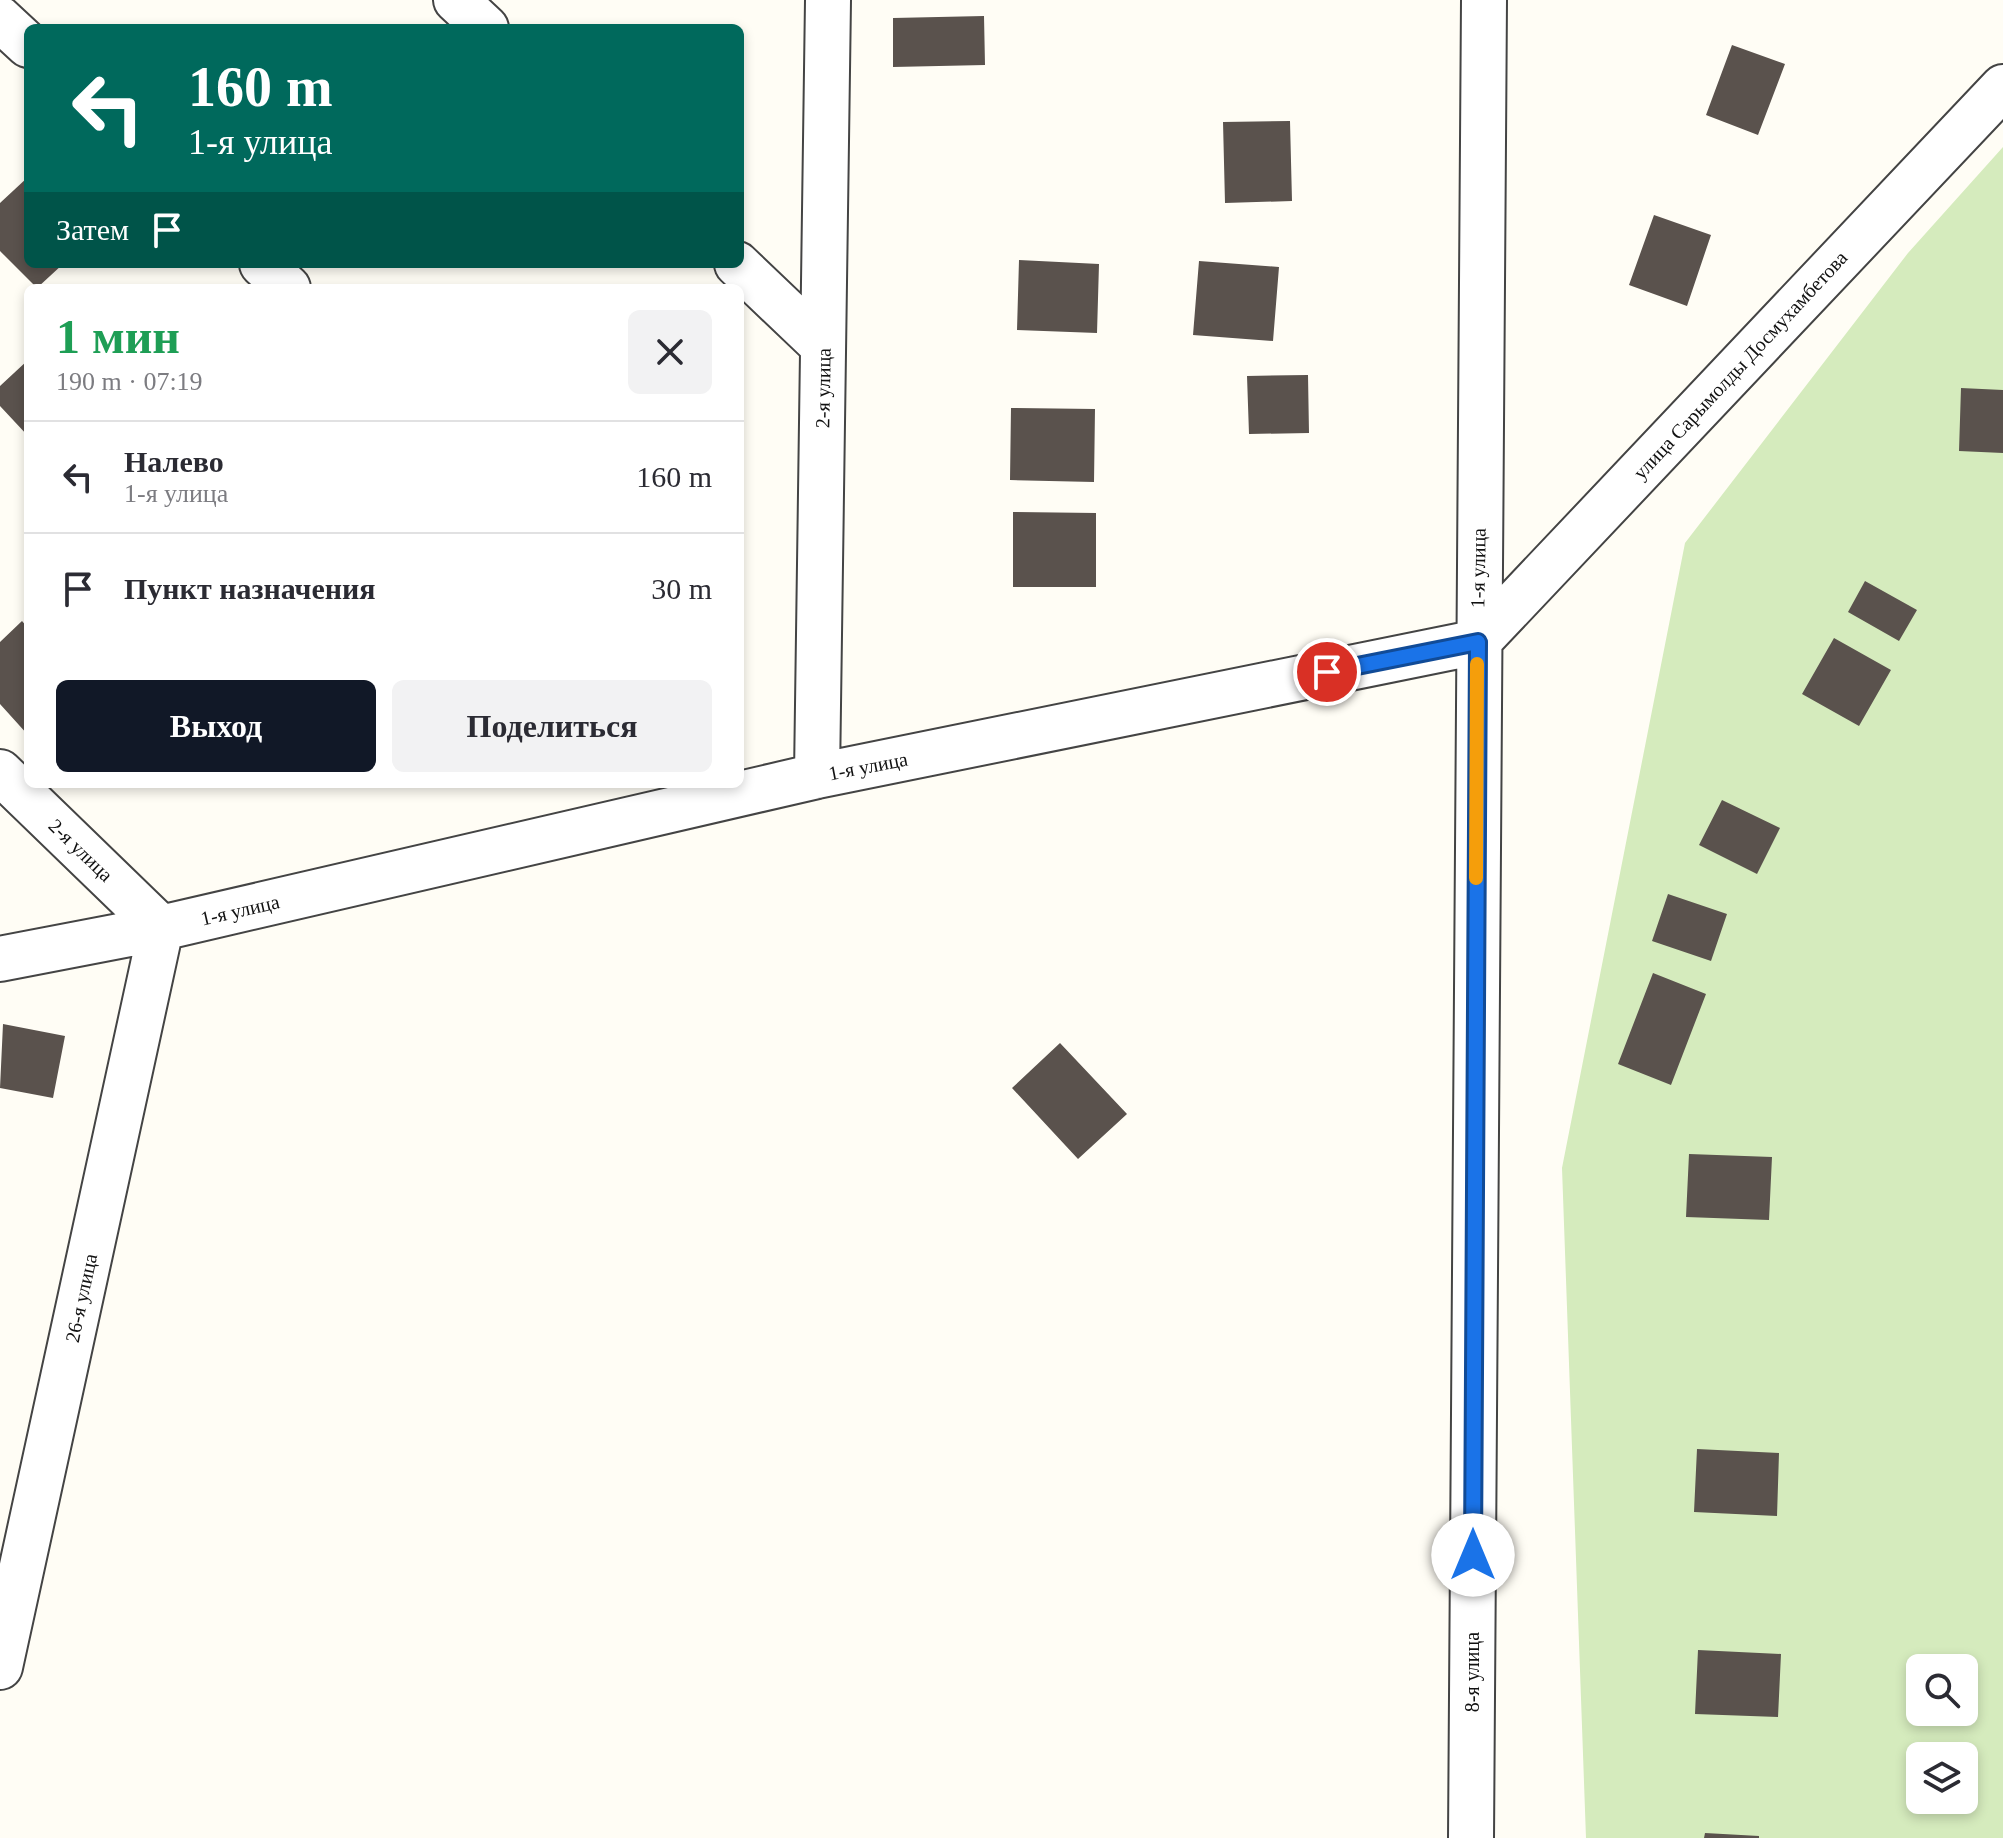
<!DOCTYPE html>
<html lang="ru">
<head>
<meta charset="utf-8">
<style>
  :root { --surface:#fff; --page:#f2f2f3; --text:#2b2b33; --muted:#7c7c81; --line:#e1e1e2; --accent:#111827 }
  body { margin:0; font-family:"Times New Roman",serif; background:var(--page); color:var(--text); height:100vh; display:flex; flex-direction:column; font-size:30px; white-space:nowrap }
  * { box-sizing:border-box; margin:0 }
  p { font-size:26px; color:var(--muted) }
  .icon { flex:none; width:44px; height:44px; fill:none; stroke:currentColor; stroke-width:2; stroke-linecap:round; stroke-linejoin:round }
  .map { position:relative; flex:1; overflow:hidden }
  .panel { position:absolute; left:24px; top:284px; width:720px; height:504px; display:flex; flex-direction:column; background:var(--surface); border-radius:12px; box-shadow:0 4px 12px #0003 }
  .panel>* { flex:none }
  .guide { position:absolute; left:24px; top:24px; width:720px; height:244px; border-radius:12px; box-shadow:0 4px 12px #0003; background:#00695c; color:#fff; overflow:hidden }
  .buttons { position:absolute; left:1906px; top:1654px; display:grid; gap:16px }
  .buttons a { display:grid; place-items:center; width:72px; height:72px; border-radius:12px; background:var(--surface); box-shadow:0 4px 12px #0003; font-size:40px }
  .pin { position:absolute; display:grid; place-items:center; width:68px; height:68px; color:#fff; margin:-34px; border:4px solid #fff; border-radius:50%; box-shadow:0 2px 8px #0007 }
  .me { position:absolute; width:88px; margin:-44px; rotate:0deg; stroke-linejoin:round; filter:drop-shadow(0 0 6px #0008) }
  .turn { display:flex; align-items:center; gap:28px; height:168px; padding:0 32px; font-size:36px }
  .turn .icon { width:104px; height:104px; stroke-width:2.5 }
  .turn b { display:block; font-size:56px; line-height:68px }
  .then { display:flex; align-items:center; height:76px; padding:0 32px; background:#0003; gap:16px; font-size:30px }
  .round { display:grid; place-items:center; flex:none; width:84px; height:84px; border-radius:12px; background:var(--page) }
  .overview { display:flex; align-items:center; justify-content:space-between; height:136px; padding:0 32px }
  h1 { font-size:48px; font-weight:800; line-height:60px; color:#1e9e55 }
  .primary-button { display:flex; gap:16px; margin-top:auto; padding:16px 32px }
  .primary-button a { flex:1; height:92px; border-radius:12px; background:var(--accent); color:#fff; font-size:32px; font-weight:800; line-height:92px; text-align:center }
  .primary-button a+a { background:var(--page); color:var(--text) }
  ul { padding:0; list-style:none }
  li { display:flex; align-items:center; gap:24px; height:112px; padding:0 32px; border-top:2px solid var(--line) }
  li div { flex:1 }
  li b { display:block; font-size:30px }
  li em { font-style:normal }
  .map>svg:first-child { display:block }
  .green { fill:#d5ebbd; fill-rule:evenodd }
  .building { fill:#5a524d }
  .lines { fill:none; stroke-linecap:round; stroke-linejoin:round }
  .minor-casing { stroke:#444; stroke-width:48 }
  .minor { stroke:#fff; stroke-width:44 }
  .route-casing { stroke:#114b97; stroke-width:20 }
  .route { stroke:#1a73e8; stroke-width:14 }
  .slow { stroke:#f59e0b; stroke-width:14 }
  .labels { text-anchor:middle; stroke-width:8; stroke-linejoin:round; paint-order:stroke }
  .street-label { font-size:20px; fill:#111; stroke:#fff }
</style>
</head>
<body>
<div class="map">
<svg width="2003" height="1838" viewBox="0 0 2003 1838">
  <rect width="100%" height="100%" fill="#fffdf5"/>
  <path class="green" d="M2003 147V1838H1586L1562 1168 1685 543 1908 253ZM1920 1668H1964V1712H1920ZM1920 1756H1964V1800H1920Z"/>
  <path class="building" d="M984 16 985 65 893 67V18Z
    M1732 45 1785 64 1758 135 1706 115Z
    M1290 121 1292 201 1225 203 1223 122Z
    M28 177V264H63L37 288 0 251V203Z
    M1654 215 1711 235 1687 306 1629 285Z
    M1019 260 1099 264 1097 333 1017 330Z
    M1199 261 1279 267 1273 341 1193 335Z
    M28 360V436L0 406V386Z
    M1308 375 1309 433 1249 434 1247 376Z
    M1961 388 2003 390V453L1959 451Z
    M1011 408 1095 409 1094 482 1010 480Z
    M1013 512 1096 513V587H1013Z
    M1865 581 1917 610 1899 641 1848 612Z
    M22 621 28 628V735L0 704V642Z
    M1834 638 1891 670 1859 726 1802 694Z
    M1722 800 1780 828 1757 874 1699 845Z
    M1668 894 1727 914 1711 961 1652 941Z
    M1653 973 1706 994 1671 1085 1618 1064Z
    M3 1024 65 1036 53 1098 0 1088Z
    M1060 1043 1127 1114 1078 1159 1012 1088Z
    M1689 1154 1772 1157 1769 1220 1686 1217Z
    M1697 1449 1779 1453 1777 1516 1694 1512Z
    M1698 1650 1781 1654 1778 1717 1695 1714Z
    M1705 1833 1759 1836V1838H1704Z"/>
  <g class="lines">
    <g class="minor-casing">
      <path id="minor" d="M456 0 486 28
        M0 19 28 45
        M262 264 288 288
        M737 264 823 346
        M1478 642 2003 87
        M0 772 161 928 0 1667
        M817 776 828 0
        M0 959 161 928 817 776 1478 642
        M1471 1838 1484 0"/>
    </g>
    <use href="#minor" class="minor"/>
  </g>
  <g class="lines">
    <g class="route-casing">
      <path id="route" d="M1327 672 1478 642 1473 1555"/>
    </g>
    <use href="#route" class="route"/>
    <path class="slow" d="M1476 878 1477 664"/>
  </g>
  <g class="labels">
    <g class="street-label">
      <text transform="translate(1740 365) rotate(-47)" y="7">улица Сарымолды Досмухамбетова</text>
      <text transform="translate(823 388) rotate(-89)" y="7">2-я улица</text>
      <text transform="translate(1478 568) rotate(-89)" y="7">1-я улица</text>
      <text transform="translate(868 766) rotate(-11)" y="7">1-я улица</text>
      <text transform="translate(81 850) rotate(44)" y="7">2-я улица</text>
      <text transform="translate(240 910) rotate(-13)" y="7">1-я улица</text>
      <text transform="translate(81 1298) rotate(-78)" y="7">26-я улица</text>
      <text transform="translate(1472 1672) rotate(-90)" y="7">8-я улица</text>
    </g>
  </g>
</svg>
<div class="buttons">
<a><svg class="icon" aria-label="search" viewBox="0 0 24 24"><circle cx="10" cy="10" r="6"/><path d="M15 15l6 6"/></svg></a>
<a><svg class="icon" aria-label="layers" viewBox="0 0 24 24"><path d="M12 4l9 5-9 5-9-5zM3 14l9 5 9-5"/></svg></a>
</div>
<div class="pin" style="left:1327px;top:672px;background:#d93025"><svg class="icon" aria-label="arrive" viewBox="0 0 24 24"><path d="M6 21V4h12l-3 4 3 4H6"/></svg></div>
<svg class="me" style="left:1473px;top:1555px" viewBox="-20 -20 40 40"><circle r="19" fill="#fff"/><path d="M0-13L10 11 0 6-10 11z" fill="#1a73e8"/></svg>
<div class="guide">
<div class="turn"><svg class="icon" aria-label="left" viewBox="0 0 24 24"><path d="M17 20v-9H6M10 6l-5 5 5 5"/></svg><div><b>160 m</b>1-я улица</div></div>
<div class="then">Затем<svg class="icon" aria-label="arrive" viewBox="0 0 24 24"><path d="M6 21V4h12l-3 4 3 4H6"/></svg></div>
</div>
<section class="panel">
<div class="overview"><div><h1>1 мин</h1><p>190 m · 07:19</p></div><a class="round"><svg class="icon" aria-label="close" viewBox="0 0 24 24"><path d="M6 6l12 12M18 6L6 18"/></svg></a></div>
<ul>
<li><svg class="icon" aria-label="left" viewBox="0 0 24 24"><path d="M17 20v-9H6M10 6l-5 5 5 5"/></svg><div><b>Налево</b><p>1-я улица</p></div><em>160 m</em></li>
<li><svg class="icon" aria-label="arrive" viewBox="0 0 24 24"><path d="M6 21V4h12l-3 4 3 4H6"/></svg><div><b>Пункт назначения</b></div><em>30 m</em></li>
</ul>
<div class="primary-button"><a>Выход</a><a>Поделиться</a></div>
</section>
</div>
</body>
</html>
